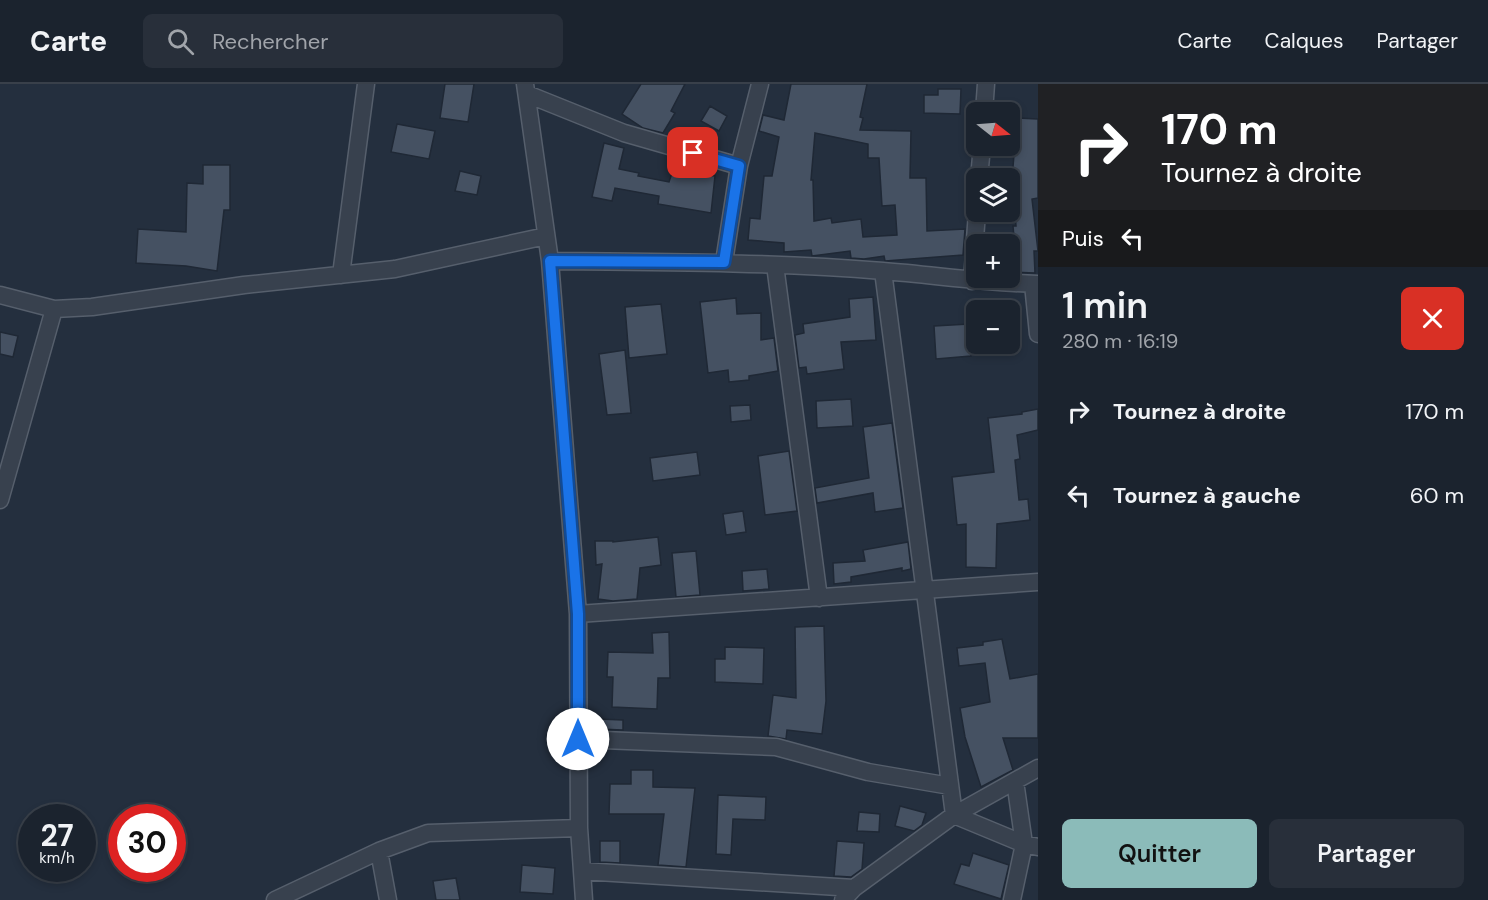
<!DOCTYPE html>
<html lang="fr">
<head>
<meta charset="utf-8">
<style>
  :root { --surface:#1b232e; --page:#282f3a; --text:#f1f3f6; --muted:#a0a4aa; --line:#39404a; --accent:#8bbbb9 }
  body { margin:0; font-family:"DM Sans",sans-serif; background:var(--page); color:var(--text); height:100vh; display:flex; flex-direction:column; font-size:22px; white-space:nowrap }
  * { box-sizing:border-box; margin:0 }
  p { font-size:20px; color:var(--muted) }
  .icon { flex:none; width:33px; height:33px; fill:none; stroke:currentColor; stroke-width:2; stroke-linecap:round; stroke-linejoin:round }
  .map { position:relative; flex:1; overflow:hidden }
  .side { display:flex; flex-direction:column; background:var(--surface); width:450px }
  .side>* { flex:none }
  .hud { background:#202124; color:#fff; overflow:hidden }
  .needle { width:39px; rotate:107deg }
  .controls { position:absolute; left:966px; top:18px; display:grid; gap:12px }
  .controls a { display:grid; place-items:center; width:54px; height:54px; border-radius:9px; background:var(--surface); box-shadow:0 3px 9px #0003,0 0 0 2px var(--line); font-size:30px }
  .speed { position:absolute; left:18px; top:720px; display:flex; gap:12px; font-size:30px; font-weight:700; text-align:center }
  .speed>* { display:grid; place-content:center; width:78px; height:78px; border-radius:50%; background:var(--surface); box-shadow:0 3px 9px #0003,0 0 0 2px var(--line); line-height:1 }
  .speed small { font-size:15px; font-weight:400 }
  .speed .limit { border:9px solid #d22; background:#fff; color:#111 }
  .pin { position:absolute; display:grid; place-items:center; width:51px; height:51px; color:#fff; margin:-26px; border-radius:12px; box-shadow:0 3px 9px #0006 }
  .me { position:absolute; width:66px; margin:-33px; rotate:0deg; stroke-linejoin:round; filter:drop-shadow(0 0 4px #0008) }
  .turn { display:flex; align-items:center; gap:21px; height:126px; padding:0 24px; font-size:27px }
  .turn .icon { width:78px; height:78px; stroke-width:2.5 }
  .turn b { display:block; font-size:42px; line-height:51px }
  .then { display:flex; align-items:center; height:57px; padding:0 24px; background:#0003; gap:12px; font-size:22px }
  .round { display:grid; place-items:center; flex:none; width:63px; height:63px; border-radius:9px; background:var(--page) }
  .headline { display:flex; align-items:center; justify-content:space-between; height:102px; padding:0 24px }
  h1 { font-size:36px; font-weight:600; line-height:45px }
  .primary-button { display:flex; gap:12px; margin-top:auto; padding:12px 24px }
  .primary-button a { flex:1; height:69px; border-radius:9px; background:var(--accent); color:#111; font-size:24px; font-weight:600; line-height:69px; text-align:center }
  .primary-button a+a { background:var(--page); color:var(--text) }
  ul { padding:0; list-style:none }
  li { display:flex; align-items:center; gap:18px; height:84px; padding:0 24px }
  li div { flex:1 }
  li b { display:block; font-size:22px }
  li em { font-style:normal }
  header { display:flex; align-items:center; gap:36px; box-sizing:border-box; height:84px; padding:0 30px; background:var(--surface); border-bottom:2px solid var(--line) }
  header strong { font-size:28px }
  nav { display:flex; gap:33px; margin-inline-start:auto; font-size:21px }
  .search { width:420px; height:54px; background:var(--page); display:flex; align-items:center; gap:15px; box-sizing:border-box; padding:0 21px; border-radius:9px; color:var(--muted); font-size:22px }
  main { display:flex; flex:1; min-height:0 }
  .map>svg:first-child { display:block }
  .building { fill:#455162; stroke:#1f2835; stroke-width:1.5; fill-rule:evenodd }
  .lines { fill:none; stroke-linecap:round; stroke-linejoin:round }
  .minor-casing { stroke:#565f6c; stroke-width:19 }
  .minor { stroke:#38414e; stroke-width:16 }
  .route-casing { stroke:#114b97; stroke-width:15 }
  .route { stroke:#1a73e8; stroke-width:10 }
</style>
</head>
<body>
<header>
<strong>Carte</strong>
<div class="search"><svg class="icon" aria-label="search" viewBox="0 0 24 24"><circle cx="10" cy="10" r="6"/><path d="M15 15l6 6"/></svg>Rechercher</div>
<nav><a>Carte</a><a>Calques</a><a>Partager</a></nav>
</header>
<main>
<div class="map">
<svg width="1038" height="816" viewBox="0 0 1038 816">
  <rect width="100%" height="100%" fill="#242f3e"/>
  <path class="building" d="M445 0H474L468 38 440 34Z
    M641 0H685L671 27 675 29 663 49 643 44 622 30Z
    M791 0H867L860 33 863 34 860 46 911 47 910 94H926L927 147 965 145 963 171 885 177 884 172 864 175 851 174 850 167 812 172 811 166 784 168V159L748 156 750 134 760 135 764 92H772L779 53 759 47 763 31 784 36ZM815 49 868 60V74H879L882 122 895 121 897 151 863 153 861 135 832 139 831 134 814 137 813 96H811Z
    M938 5H961L960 30 924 29V11H938Z
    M710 22 727 32 719 47 701 37Z
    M1017 34 1038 35V114L1032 115 1038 167H1034L1035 189 1011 188V176H1016L1013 142H1016L1012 95Z
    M397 40 435 47 429 75 391 68Z
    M604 59 624 64 619 85 639 89 638 92 669 98 673 86 715 92 711 129 658 120 659 112 615 104 612 117 592 113Z
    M203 81H230V126H224L217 187 186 182 136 179 138 145 186 148 187 99 203 100Z
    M460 87 481 92 477 111 455 107Z
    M873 213 876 256 841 258 844 285 807 290 806 283 799 284 795 251 804 249 803 240 850 233 849 215Z
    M736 214 737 230 761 229V256L774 254 778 287 749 292V296L729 298 728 286 708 289 700 218Z
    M661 220 667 270 629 274 625 223Z
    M969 240 971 272 936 275 934 242Z
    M0 248 18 252 13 273 0 270Z
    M625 266 631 329 607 331 599 270Z
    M851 315 853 342 817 344 816 317Z
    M750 321 751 336 731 338 730 322Z
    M1038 325V346L1017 351 1020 375 1015 376 1019 416 1028 415 1030 436 997 440 996 484 966 483V440L957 441 952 393 994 388 988 334 1022 330V328Z
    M892 339 903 424 875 428 873 409 817 419 815 404 869 394 863 343Z
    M789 367 797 427 765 431 758 372Z
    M697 368 700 391 653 397 650 374Z
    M743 427 746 448 726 451 723 430Z
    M658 453 661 481 640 484 637 515 613 517 598 515 602 480 596 481 595 457H613V458Z
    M908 458 911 485 902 487V484L851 493V498L834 500 833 479 865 477 863 466Z
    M696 467 700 511 676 513 672 469Z
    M767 485 769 505 743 507 742 487Z
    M824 542 826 617 822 650 787 646 786 655 768 652 773 611 796 614 795 543Z
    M669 548 670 594H658L657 625 612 623 613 593H607L608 568 653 569 652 549Z
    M1002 555 1010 595 1038 590V654H1003L1013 686 981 703 965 653 960 624 990 618 985 579 959 582 957 564 983 561V558Z
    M725 563 764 564 763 600 715 598V575H725Z
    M598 635 623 636V646L597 645Z
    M631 686H653V703L695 704 686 783 658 781 664 730H609L610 700H631Z
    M718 711 766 713 765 736 733 735 731 771 716 770Z
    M900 722 926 729 922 741 914 747 895 742Z
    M859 728 880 730 879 748 857 747Z
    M600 757H620V779L600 778Z
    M837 757 864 759 862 785 851 793 834 792Z
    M973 769 1009 781 1001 815 954 800 961 780 969 782Z
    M522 781 555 784 553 810 520 808Z
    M456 794 460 816H436L433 797Z"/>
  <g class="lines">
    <g class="minor-casing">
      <path id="minor" d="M525 0 550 177 578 530 579 744 584 816
        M527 10 624 49 739 82
        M984 28 986 0
        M979 94 982 62
        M550 177C661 178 772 178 883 187 935 191 986 199 1038 200
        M724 178 739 82 760 0
        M775 181 819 514
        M883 187 954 731 1024 760 1038 763
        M341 191 366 0
        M972 197 977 128
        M1033 200 1038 250
        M0 211 54 225 92 223 244 201 395 185 546 152
        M0 416 54 225
        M578 530 1038 498
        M578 655 776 663 868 688 950 702
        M379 767 388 816
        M582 787 854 804
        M275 816 379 767 428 749 579 744
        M843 816 854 804 954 731 1038 684
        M1012 816 1024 760 1015 697"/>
    </g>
    <use href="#minor" class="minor"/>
  </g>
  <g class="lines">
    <g class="route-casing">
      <path id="route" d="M578 655V530L550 177 724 178 739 82 693 69"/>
    </g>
    <use href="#route" class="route"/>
  </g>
</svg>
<div class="controls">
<a><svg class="needle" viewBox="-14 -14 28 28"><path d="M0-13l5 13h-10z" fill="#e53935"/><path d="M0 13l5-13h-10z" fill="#a0a4aa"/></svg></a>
<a><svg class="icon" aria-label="layers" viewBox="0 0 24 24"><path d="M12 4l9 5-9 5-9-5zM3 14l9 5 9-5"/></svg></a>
<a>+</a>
<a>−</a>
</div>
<div class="speed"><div>27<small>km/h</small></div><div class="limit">30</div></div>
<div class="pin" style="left:693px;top:69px;background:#d93025"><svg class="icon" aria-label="arrive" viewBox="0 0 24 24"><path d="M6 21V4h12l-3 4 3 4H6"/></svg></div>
<svg class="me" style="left:578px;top:655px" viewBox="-20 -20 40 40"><circle r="19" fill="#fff"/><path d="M0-13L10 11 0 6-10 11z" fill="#1a73e8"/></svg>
</div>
<section class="side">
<div class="hud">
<div class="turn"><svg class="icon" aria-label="right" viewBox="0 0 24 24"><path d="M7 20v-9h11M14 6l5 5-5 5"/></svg><div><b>170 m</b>Tournez à droite</div></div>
<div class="then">Puis<svg class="icon" aria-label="left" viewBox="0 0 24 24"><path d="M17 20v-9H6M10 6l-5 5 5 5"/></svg></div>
</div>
<div class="headline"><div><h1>1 min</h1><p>280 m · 16:19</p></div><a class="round" style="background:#d93025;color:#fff"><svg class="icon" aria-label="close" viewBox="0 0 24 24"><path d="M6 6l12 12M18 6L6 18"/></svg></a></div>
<ul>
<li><svg class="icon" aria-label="right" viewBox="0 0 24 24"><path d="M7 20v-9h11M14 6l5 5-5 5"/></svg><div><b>Tournez à droite</b></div><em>170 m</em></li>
<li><svg class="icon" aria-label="left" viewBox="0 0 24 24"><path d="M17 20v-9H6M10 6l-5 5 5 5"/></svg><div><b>Tournez à gauche</b></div><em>60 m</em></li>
</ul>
<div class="primary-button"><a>Quitter</a><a>Partager</a></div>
</section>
</main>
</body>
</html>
